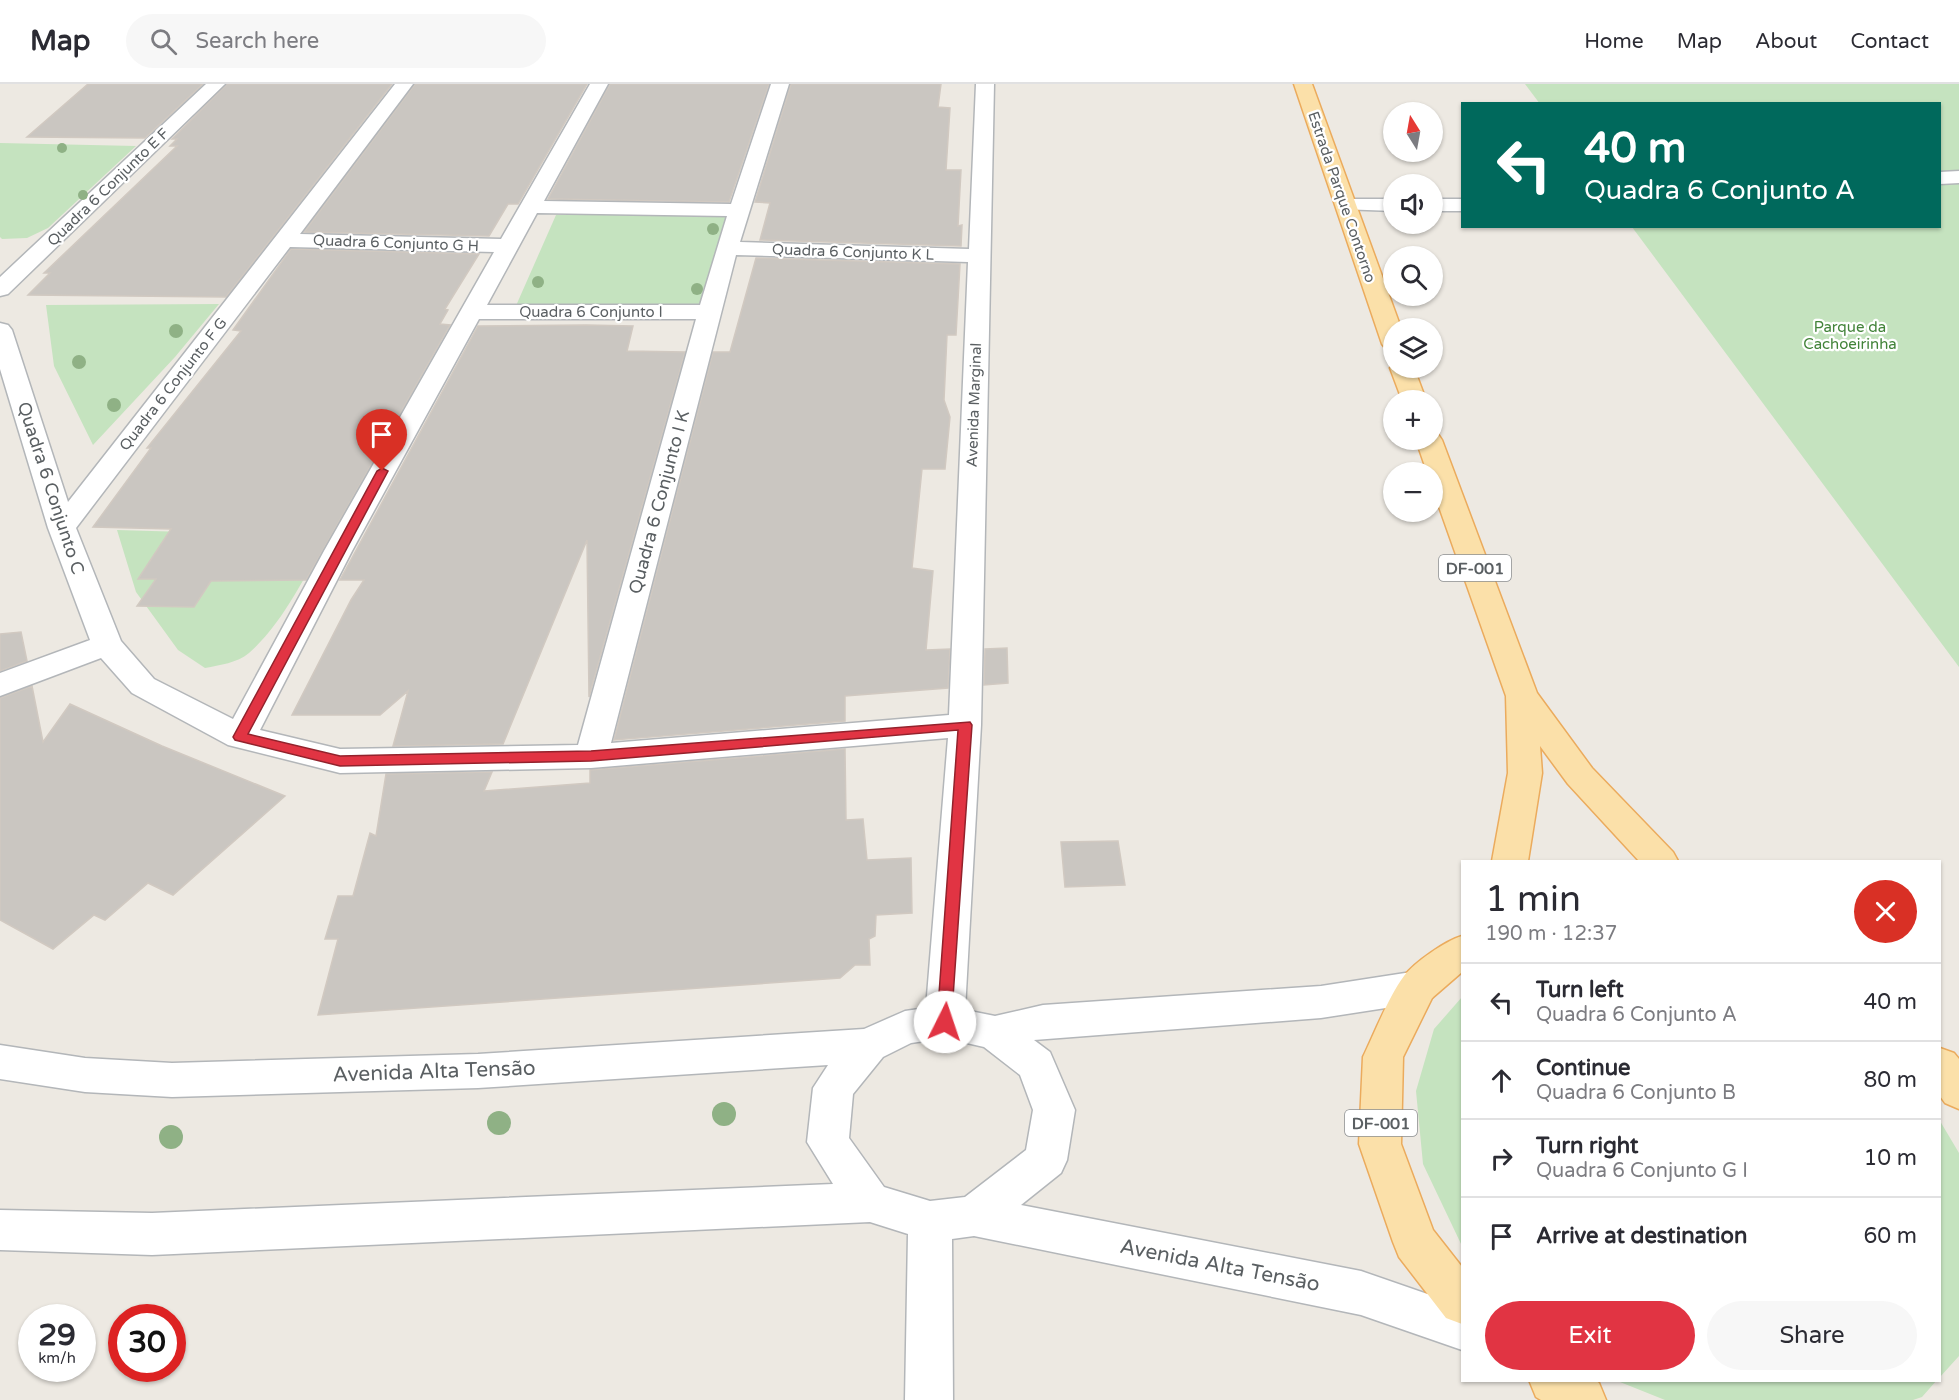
<!DOCTYPE html>
<html lang="en">
<head>
<meta charset="utf-8">
<style>
  :root { --surface:#fff; --page:#f7f7f7; --text:#2b2b33; --muted:#7c7c81; --line:#e1e1e2; --accent:#e13443 }
  body { margin:0; font-family:"Varela Round",sans-serif; background:var(--page); color:var(--text); height:100vh; display:flex; flex-direction:column; font-size:22px; white-space:nowrap }
  * { box-sizing:border-box; margin:0 }
  p { font-size:20px; color:var(--muted) }
  .icon { flex:none; width:33px; height:33px; fill:none; stroke:currentColor; stroke-width:2; stroke-linecap:round; stroke-linejoin:round }
  .map { position:relative; flex:1; overflow:hidden }
  .details { position:absolute; left:1461px; top:776px; width:480px; height:522px; display:flex; flex-direction:column; background:var(--surface); border-radius:0px; box-shadow:0 2px 4px #0004 }
  .details>* { flex:none }
  .top-card { position:absolute; left:1461px; top:18px; width:480px; height:126px; border-radius:0px; box-shadow:0 2px 4px #0004; background:#00695c; color:#fff; overflow:hidden }
  .needle { width:39px; rotate:349deg }
  .controls { position:absolute; left:1383px; top:18px; display:grid; gap:12px }
  .controls a { display:grid; place-items:center; width:60px; height:60px; border-radius:50%; background:var(--surface); box-shadow:0 2px 4px #0004; font-size:30px }
  .speed { position:absolute; left:18px; top:1220px; display:flex; gap:12px; font-size:30px; font-weight:700; text-align:center }
  .speed>* { display:grid; place-content:center; width:78px; height:78px; border-radius:50%; background:var(--surface); box-shadow:0 2px 4px #0004; line-height:1 }
  .speed small { font-size:15px; font-weight:400 }
  .speed .limit { border:9px solid #d22; background:#fff; color:#111 }
  .pin { position:absolute; display:grid; place-items:center; width:51px; height:51px; color:#fff; margin:-62px -26px; border-radius:50% 50% 50% 0; rotate:-45deg; box-shadow:0 0 6px #0007 }
  .pin .icon { rotate:45deg }
  .me { position:absolute; width:66px; margin:-33px; rotate:4deg; stroke-linejoin:round; filter:drop-shadow(0 0 4px #0008) }
  .turn { display:flex; align-items:center; gap:21px; height:126px; padding:0 24px; font-size:27px }
  .turn .icon { width:78px; height:78px; stroke-width:2.5 }
  .turn b { display:block; font-size:42px; line-height:51px }
  .round { display:grid; place-items:center; flex:none; width:63px; height:63px; border-radius:32px; background:var(--page) }
  .head { display:flex; align-items:center; justify-content:space-between; height:102px; padding:0 24px }
  h1 { font-size:36px; font-weight:600; line-height:45px }
  .cta { display:flex; gap:12px; margin-top:auto; padding:12px 24px }
  .cta a { flex:1; height:69px; border-radius:36px; background:var(--accent); color:#fff; font-size:24px; font-weight:600; line-height:69px; text-align:center }
  .cta a+a { background:var(--page); color:var(--text) }
  ul { padding:0; list-style:none }
  li { display:flex; align-items:center; gap:18px; height:78px; padding:0 24px; border-top:2px solid var(--line) }
  li div { flex:1 }
  li b { display:block; font-size:22px }
  li em { font-style:normal }
  header { display:flex; align-items:center; gap:36px; box-sizing:border-box; height:84px; padding:0 30px; background:var(--surface); border-bottom:2px solid var(--line) }
  header strong { font-size:28px }
  nav { display:flex; gap:33px; margin-inline-start:auto; font-size:21px }
  .search { width:420px; height:54px; background:var(--page); display:flex; align-items:center; gap:15px; box-sizing:border-box; padding:0 21px; border-radius:33px; color:var(--muted); font-size:22px }
  .map>svg:first-child { display:block }
  .green { fill:#c5e3bf }
  .building { fill:#cac6c1; stroke:#d1c9c1; stroke-width:1.5 }
  .lines { fill:none; stroke-linecap:round; stroke-linejoin:round }
  .minor-casing { stroke:#b3b6b9; stroke-width:3 }
  .major-casing { stroke:#ebab5d; stroke-width:3 }
  .minor { fill:#fff; fill-rule:evenodd }
  .major { fill:#fbe0a9; fill-rule:evenodd }
  .tree { fill:#8fb185 }
  .route { fill:#e13443; stroke:#92222c; stroke-width:1.5 }
  .labels { text-anchor:middle; stroke-width:4.5; stroke-linejoin:round; paint-order:stroke }
  .far-street-label { font-size:15px; fill:#5a5f62; stroke:#fff }
  .far-park-label { font-size:15px; fill:#428339; stroke:#fff }
  .shield { fill:#fff; stroke:#8c8f91; stroke-width:1.5 }
  .shield-label { font-size:16px; font-weight:bold; fill:#5a5f62 }
  .street-label { font-size:18px; fill:#5a5f62; stroke:#fff }
  .near-street-label { font-size:21px; fill:#5a5f62; stroke:#fff }
</style>
</head>
<body>
<header>
<strong>Map</strong>
<div class="search"><svg class="icon" aria-label="search" viewBox="0 0 24 24"><circle cx="10" cy="10" r="6"/><path d="M15 15l6 6"/></svg>Search here</div>
<nav><a>Home</a><a>Map</a><a>About</a><a>Contact</a></nav>
</header>
<div class="map">
<svg width="1959" height="1316" viewBox="0 0 1959 1316">
  <rect width="100%" height="100%" fill="#ede9e2"/>
  <path class="green" d="M1525 0H1959V583L1632 143 1940 142V20H1540Z
    M0 59 136 62 48 144 27 154 2 155 0 153Z
    M556 131H729L704 224H515Z
    M219 220 175 273 93 361 54 282 46 221Z
    M117 446 327 452C306 491 283 539 249 569 237 579 220 581 205 584L178 566 136 508Z
    M1462 913V1162L1423 1080 1416 1007 1434 945Z
    M1940 1037 1959 1069V1272L1940 1293Z
    M1615 1296H1937L1922 1313 1913 1316H1665Z"/>
  <path class="building" d="M88 0H203L145 54 27 53Z
    M227 0H392L226 213 28 211 50 189H44L177 62H170L177 55H172Z
    M415 0H587L518 120H508L489 152 304 148Z
    M610 0H769L729 118 548 115Z
    M791 0H941L938 23 950 24 946 86H961L958 142 962 141 961 162 760 156 770 119 755 118Z
    M291 165 479 170 445 225 448 226 440 240 450 241 306 496 211 497 194 523 137 522 156 495H138L171 445 93 443 151 364H147L241 247 233 246Z
    M756 174 960 180 956 251H947L944 316 950 333 945 385H922L912 484 933 487 926 566 950 565 948 604 845 612V637L614 656 713 268H730Z
    M586 241 633 242 627 267 685 268 589 613 587 456 503 660 393 662 408 607 380 631H292L351 516 364 496H340L478 242Z
    M21 548 27 577 0 587V550Z
    M1007 564 1008 599 984 601 985 565Z
    M32 602 43 658 70 620 162 662 285 712 173 811 148 799 105 836 94 831 53 865 0 836V614Z
    M845 665 846 736 863 735 867 776 911 774 912 829 876 831 875 852 869 855 870 881H855L840 894 318 931 338 855H325L338 812H353L370 749 376 752 386 690 492 688 484 707 590 699V686Z
    M1118 757 1125 801 1065 803 1061 758Z"/>
  <g class="lines">
    <g class="minor-casing">
      <path id="minor" d="M206 0H225L8 210 0 212V193Z
        M395 0H413L300 150 501 155 590 0H608L544 117 731 120 771 0H789L740 158 969 165 976 0H994L981 641 965 926 995 932 1043 921 1321 902 1418 887 1432 892 1437 903 1432 914 1418 919 1321 934 1034 956 1050 968 1075 1026 1067 1076 1061 1089 1021 1121 1361 1187 1462 1222V1266L1361 1231 974 1152 952 1155 953 1316H905L908 1150 870 1138 152 1171 0 1166V1126L152 1129 833 1100 807 1058 813 1004 828 981 478 1004 172 1013 85 1008 0 995V961L85 974 172 979 478 970 864 945 905 927 926 924 948 654 591 684 340 689 228 661 132 609 101 574 0 612V589L90 556 48 444 0 285V239L8 241 12 246 68 418ZM537 129 727 132 700 221H487ZM290 163 494 168 324 467 233 635 154 595 121 557 76 444ZM736 171 968 178 949 631 611 659ZM479 235H696L578 661 340 665 260 646 352 467ZM945 954 984 963 1020 991 1033 1026 1026 1066 965 1113 930 1117 884 1103 849 1054 853 1010 883 973 911 959Z
        M1959 87V99L1940 100V88Z
        M1347 115H1394V127L1340 125 1337 121 1340 117Z
        M1432 115H1462V127H1432Z"/>
    </g>
    <g class="major-casing">
      <path id="major" d="M1294 0H1312L1401 244H1394V267L1386 265 1382 260Z
        M1394 279V284H1414L1426 316H1402L1390 284Z
        M1432 349 1438 350 1442 356 1537 609 1592 684 1673 768 1678 777H1639L1568 700 1540 662 1542 689 1528 777H1492L1508 689 1506 612 1432 403V388H1427L1416 356H1432Z
        M1462 852V888L1432 914 1403 973 1401 1060 1433 1146 1462 1183V1240L1446 1234 1399 1173 1393 1158 1359 1060 1363 973C1374 950 1389 912 1404 892 1415 878 1445 857 1462 852Z
        M1940 964 1954 969 1959 975V1025L1945 1019 1940 1012Z
        M1529 1296H1595L1599 1299 1606 1316H1541L1536 1313Z"/>
    </g>
    <use href="#minor" class="minor"/>
    <use href="#major" class="major"/>
  </g>
  <g class="tree">
    <circle cx="62" cy="64" r="5"/>
    <circle cx="83" cy="111" r="5"/>
    <circle cx="713" cy="145" r="6"/>
    <circle cx="538" cy="198" r="6"/>
    <circle cx="697" cy="205" r="6"/>
    <circle cx="176" cy="247" r="7"/>
    <circle cx="79" cy="278" r="7"/>
    <circle cx="114" cy="321" r="7"/>
    <circle cx="724" cy="1030" r="12"/>
    <circle cx="499" cy="1039" r="12"/>
    <circle cx="171" cy="1053" r="12"/>
  </g>
  <path class="route" d="M382 384 388 387 248 650 340 672 385 671 591 667 970 638 972 641 951 942H939L937 938 958 646 591 677 340 682 235 656 233 653 377 387Z"/>
  <g class="labels">
    <g class="far-street-label">
      <text transform="translate(108 103) rotate(-44)" y="5">Quadra 6 Conjunto E F</text>
      <text transform="translate(1342 113) rotate(71)" y="5">Estrada Parque Contorno</text>
      <text transform="translate(396 159) rotate(2)" y="5">Quadra 6 Conjunto G H</text>
      <text transform="translate(853 168) rotate(2)" y="5">Quadra 6 Conjunto K L</text>
      <text x="591" y="233">Quadra 6 Conjunto I</text>
      <text transform="translate(173 300) rotate(-52)" y="5">Quadra 6 Conjunto F G</text>
      <text transform="translate(974 321) rotate(-88)" y="5">Avenida Marginal</text>
    </g>
    <g class="far-park-label">
      <text x="1850" y="248">Parque da<tspan x="1850" dy="17">Cachoeirinha</tspan></text>
    </g>
    <g class="shield">
      <rect x="1439" y="471" width="72" height="26" rx="4.5"/>
      <rect x="1345" y="1026" width="72" height="26" rx="4.5"/>
    </g>
    <g class="shield-label">
      <text x="1475" y="490">DF-001</text>
      <text x="1381" y="1045">DF-001</text>
    </g>
    <g class="street-label">
      <text transform="translate(51 404) rotate(72)" y="6">Quadra 6 Conjunto C</text>
      <text transform="translate(659 418) rotate(-75)" y="6">Quadra 6 Conjunto I K</text>
    </g>
    <g class="near-street-label">
      <text transform="translate(434 987) rotate(-2)" y="7">Avenida Alta Tensão</text>
      <text transform="translate(1220 1181) rotate(11)" y="7">Avenida Alta Tensão</text>
    </g>
  </g>
</svg>
<div class="controls">
<a><svg class="needle" viewBox="-14 -14 28 28"><path d="M0-13l5 13h-10z" fill="#e53935"/><path d="M0 13l5-13h-10z" fill="#7c7c81"/></svg></a>
<a><svg class="icon" aria-label="sound" viewBox="0 0 24 24"><path d="M4 9h4l5-4v14l-5-4H4zM17 9q2 3 0 6"/></svg></a>
<a><svg class="icon" aria-label="search" viewBox="0 0 24 24"><circle cx="10" cy="10" r="6"/><path d="M15 15l6 6"/></svg></a>
<a><svg class="icon" aria-label="layers" viewBox="0 0 24 24"><path d="M12 4l9 5-9 5-9-5zM3 14l9 5 9-5"/></svg></a>
<a>+</a>
<a>−</a>
</div>
<div class="speed"><div>29<small>km/h</small></div><div class="limit">30</div></div>
<div class="pin" style="left:382px;top:387px;background:#d93025"><svg class="icon" aria-label="arrive" viewBox="0 0 24 24"><path d="M6 21V4h12l-3 4 3 4H6"/></svg></div>
<svg class="me" style="left:945px;top:938px" viewBox="-20 -20 40 40"><circle r="19" fill="#fff"/><path d="M0-13L10 11 0 6-10 11z" fill="#e13443"/></svg>
<div class="top-card">
<div class="turn"><svg class="icon" aria-label="left" viewBox="0 0 24 24"><path d="M17 20v-9H6M10 6l-5 5 5 5"/></svg><div><b>40 m</b>Quadra 6 Conjunto A</div></div>
</div>
<section class="details">
<div class="head"><div><h1>1 min</h1><p>190 m · 12:37</p></div><a class="round" style="background:#d93025;color:#fff"><svg class="icon" aria-label="close" viewBox="0 0 24 24"><path d="M6 6l12 12M18 6L6 18"/></svg></a></div>
<ul>
<li><svg class="icon" aria-label="left" viewBox="0 0 24 24"><path d="M17 20v-9H6M10 6l-5 5 5 5"/></svg><div><b>Turn left</b><p>Quadra 6 Conjunto A</p></div><em>40 m</em></li>
<li><svg class="icon" aria-label="ahead" viewBox="0 0 24 24"><path d="M12 20V5M6 11l6-6 6 6"/></svg><div><b>Continue</b><p>Quadra 6 Conjunto B</p></div><em>80 m</em></li>
<li><svg class="icon" aria-label="right" viewBox="0 0 24 24"><path d="M7 20v-9h11M14 6l5 5-5 5"/></svg><div><b>Turn right</b><p>Quadra 6 Conjunto G I</p></div><em>10 m</em></li>
<li><svg class="icon" aria-label="arrive" viewBox="0 0 24 24"><path d="M6 21V4h12l-3 4 3 4H6"/></svg><div><b>Arrive at destination</b></div><em>60 m</em></li>
</ul>
<div class="cta"><a>Exit</a><a>Share</a></div>
</section>
</div>
</body>
</html>
